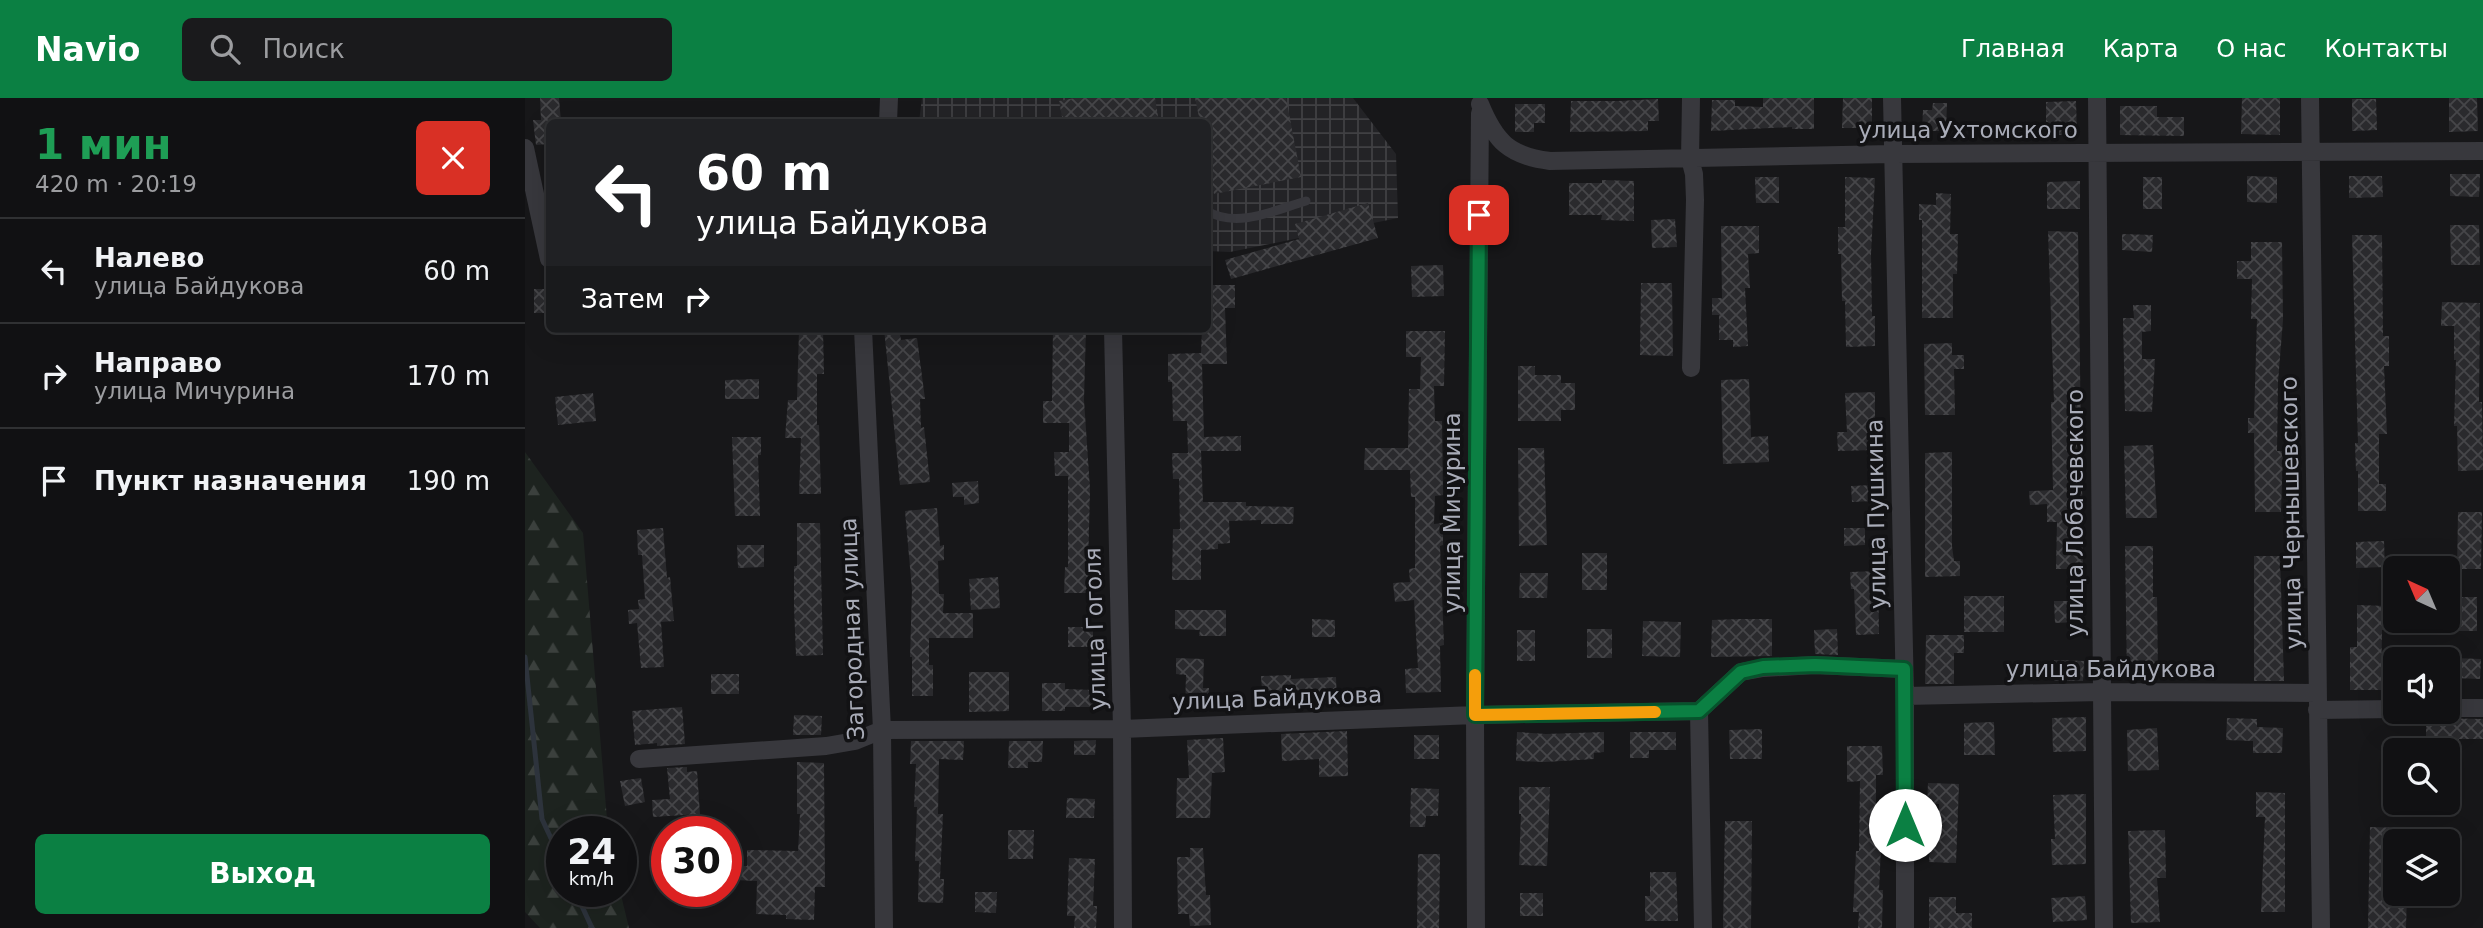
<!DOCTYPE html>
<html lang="ru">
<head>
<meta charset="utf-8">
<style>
  :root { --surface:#111113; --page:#1a1a1c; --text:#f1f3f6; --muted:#9c9da0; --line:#303133; --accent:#0b8043 }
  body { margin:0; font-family:"DejaVu Sans",sans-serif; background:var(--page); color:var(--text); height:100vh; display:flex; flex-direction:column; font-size:26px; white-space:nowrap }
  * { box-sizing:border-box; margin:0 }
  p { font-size:23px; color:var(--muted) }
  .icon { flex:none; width:38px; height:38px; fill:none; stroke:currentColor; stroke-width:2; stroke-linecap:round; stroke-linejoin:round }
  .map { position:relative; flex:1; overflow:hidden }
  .drawer { display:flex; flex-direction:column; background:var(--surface); width:525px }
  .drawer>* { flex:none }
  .guide { position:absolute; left:21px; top:21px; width:665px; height:214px; border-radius:10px; box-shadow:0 7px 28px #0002,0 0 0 2px var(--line); background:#202124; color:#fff; overflow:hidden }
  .needle { width:46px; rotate:316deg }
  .buttons { position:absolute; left:1858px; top:458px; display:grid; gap:14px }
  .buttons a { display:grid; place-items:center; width:77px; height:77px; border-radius:10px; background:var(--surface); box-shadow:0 7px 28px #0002,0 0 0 2px var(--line); font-size:35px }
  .speed { position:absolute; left:21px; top:718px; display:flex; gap:14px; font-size:35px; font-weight:700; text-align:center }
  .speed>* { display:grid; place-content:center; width:91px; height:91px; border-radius:50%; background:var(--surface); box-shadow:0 7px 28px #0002,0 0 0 2px var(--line); line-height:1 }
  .speed small { font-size:18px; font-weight:400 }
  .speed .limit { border:10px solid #d22; background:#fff; color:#111 }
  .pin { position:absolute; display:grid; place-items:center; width:60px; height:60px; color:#fff; margin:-30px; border-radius:14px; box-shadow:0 4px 10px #0006 }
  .me { position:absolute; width:77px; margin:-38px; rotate:0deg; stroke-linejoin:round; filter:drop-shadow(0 0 5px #0008) }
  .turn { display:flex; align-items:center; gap:24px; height:147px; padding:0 35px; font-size:32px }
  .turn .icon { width:91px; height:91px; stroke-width:2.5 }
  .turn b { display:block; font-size:49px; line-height:60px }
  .then { display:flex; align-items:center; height:66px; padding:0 35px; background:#0003; gap:14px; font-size:26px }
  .round { display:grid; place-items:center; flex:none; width:74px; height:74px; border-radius:10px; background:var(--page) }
  .overview { display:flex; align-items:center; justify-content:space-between; height:119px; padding:0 35px }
  h1 { font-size:42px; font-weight:800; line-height:52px; color:#1e9e55 }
  .action { display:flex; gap:14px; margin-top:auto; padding:14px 35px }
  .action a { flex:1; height:80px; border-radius:10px; background:var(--accent); color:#fff; font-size:28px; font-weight:800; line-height:80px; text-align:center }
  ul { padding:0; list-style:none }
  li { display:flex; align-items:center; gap:21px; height:105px; padding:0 35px; border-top:2px solid var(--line) }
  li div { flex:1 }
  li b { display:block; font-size:26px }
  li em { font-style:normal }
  header { display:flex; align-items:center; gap:42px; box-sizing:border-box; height:98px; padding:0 35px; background:var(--accent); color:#fff }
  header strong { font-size:33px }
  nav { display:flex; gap:38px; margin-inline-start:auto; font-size:24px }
  .search { width:490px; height:63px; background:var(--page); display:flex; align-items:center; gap:18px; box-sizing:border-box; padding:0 24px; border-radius:10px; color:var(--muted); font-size:26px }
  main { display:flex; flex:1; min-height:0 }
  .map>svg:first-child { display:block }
  .industrial { fill:url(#industrial-grid) }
  .forest { fill:url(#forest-firs) }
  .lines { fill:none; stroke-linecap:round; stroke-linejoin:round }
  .stream { stroke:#2d333c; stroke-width:5 }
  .building { fill:url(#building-cross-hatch) }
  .service { stroke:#38383d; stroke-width:9 }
  .minor { stroke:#38383d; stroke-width:18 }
  .route-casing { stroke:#07532c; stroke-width:18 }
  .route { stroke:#0b8043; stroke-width:12 }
  .slow { stroke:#f59e0b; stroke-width:12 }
  .labels { text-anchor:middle; stroke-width:7; stroke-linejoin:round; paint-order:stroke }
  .street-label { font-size:23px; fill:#a9acb8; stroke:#121214 }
</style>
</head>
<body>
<header>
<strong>Navio</strong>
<div class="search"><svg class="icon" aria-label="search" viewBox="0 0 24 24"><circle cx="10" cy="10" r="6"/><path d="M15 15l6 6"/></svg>Поиск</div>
<nav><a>Главная</a><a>Карта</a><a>О нас</a><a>Контакты</a></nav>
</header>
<main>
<section class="drawer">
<div class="overview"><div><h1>1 мин</h1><p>420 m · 20:19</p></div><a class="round" style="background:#d93025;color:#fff"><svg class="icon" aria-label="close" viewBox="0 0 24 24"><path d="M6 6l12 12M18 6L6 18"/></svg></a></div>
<ul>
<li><svg class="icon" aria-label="left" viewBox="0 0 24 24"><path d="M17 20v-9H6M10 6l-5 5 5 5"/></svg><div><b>Налево</b><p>улица Байдукова</p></div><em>60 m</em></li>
<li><svg class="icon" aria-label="right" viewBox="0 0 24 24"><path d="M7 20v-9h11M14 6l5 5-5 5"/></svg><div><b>Направо</b><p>улица Мичурина</p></div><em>170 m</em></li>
<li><svg class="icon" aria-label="arrive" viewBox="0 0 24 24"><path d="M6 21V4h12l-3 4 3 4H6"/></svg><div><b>Пункт назначения</b></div><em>190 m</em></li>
</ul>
<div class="action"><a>Выход</a></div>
</section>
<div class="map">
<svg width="1958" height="830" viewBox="0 0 1958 830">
  <defs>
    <pattern id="industrial-grid" width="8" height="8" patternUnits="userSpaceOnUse" patternTransform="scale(1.75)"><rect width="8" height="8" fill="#232326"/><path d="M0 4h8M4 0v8" fill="none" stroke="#404043"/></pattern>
    <pattern id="forest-firs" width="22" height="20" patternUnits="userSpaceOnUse" patternTransform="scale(1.75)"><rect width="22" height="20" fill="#1d231f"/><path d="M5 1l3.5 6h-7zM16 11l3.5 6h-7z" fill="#3b403d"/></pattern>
    <pattern id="building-cross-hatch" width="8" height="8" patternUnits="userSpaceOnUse" patternTransform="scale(1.75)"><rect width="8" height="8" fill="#2a2a2d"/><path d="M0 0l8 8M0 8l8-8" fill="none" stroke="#464649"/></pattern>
  </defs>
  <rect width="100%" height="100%" fill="#171719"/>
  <path class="industrial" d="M397 0H828L871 56 873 120 705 154 683 153 682 24H394Z"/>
  <path class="forest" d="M0 354 58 435 83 733H37V793H95L104 830H15L0 814Z"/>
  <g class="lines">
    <path class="stream" d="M0 559 17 721 37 764
      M50 793 67 830"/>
  </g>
  <path class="building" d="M15 0H34L36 24H24V46L11 47 8 22H16Z
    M550 0H630L634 24H538L534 3Z
    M670 0H761L776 79 689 96 682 62V24H675Z
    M1238 0H1289V31H1267V29L1186 33 1187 2H1210V8L1238 9Z
    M1318 0H1347V30H1317Z
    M1717 0H1755V37L1716 36Z
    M1924 0H1952L1953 33 1924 34Z
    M1133 1 1134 23H1123V33L1045 34 1046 3H1093Z
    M1827 1H1851L1852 32 1827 33Z
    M1551 3 1552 37H1521V4Z
    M1408 5H1422L1421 33H1397L1398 12H1407Z
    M990 6H1020V25H1009V34H990Z
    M1595 8H1632V19H1659V38L1595 37Z
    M1925 76H1955L1954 99 1925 98Z
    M1722 78 1752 79V105L1722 104Z
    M1824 78H1857L1858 99 1824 100Z
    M1230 79H1254V105H1231Z
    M1320 79 1350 80 1346 156 1347 218H1350V248L1321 249 1320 203H1317L1316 156H1313V129H1320Z
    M1618 79H1637V111H1618Z
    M1077 82 1109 83V123L1076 122 1077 117H1044V85H1077Z
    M1555 83V111H1522V84Z
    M1411 95 1426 96 1425 136H1433L1432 176H1428V220H1397V122H1394V106L1411 107Z
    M843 105 853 140 706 181 700 162 774 141 770 126Z
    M1150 121 1152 149 1127 150 1126 122Z
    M1925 127H1954L1955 167H1926Z
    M1196 128H1234V155L1223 156 1225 190H1220L1223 248 1208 249V242H1194V217H1187V200H1197Z
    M1523 133 1553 134 1556 338 1552 339 1553 391 1557 390 1558 424V471H1531L1532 424H1522V406L1505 407 1504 393 1528 392 1526 304H1529Z
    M1597 136 1628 137 1627 154 1597 152Z
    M1827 137H1857L1858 238H1864V268H1859L1862 336H1854V386H1861V413H1833V373H1831L1830 345H1833Z
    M1726 144H1757L1758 222 1753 284 1752 353H1758L1756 414H1730L1729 335H1723V320H1729L1732 221H1726L1727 181H1712V163H1726Z
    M918 167 919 198 887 199 886 168Z
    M1116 185H1147L1148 258 1115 257Z
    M682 187H710V210H700L702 266H677L679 339 716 338V353H676L678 404H721V408L769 409 768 426H736V422L704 423 705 445 693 446V451L676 452V482H647L648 431H655L654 381H648L647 355H663L662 323H648L647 284H643V256L676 255 677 231H682Z
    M9 191H24V215H9Z
    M1917 204 1955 205 1954 304H1957L1958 372 1933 373 1932 328H1929L1931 262H1929V228H1916Z
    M1608 207H1626V233L1617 234V261H1630L1627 314 1600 313 1598 220H1609Z
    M274 231H298L299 276H292V327H294L296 396H274L276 340H260L263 302H272Z
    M359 231H374L376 242 392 240 400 301H395L396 330 399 329 405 384 375 387Z
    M528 231H561L559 302 565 391 563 469H569V495H539L540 469H543V378H530L529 354H544V325H518V303H527Z
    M881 233H920L919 288H909L910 323H917L918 397 910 398 909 426 918 425V447L915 448 919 547 915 548 916 594 881 595 880 571 893 570 889 502 870 504 868 485 885 484 884 471 890 470V399H886L885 372H839L840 350H883L884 291H895L896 259H881Z
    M1427 245V257H1439V271H1429L1430 317H1400L1399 246Z
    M993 268H1010V277H1036V285H1050V312H1036V323H993Z
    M234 281V301H200V282Z
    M1224 281 1226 339 1243 338 1244 364 1198 366 1196 282Z
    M1350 294V352L1313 353 1312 334H1322L1320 295Z
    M68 295 71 323 33 327 30 299Z
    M207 339H236V357H233L235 418H210Z
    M1628 347 1632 420H1601L1599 348Z
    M993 350H1019L1022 447 994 448Z
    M1427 354V448L1429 463H1435V478L1400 479V355Z
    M453 383 454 405 439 407V399H428L427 385Z
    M1348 387 1349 403 1327 404 1326 388Z
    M412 410 415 448 419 447V462L413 463 414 496H419L418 515H448V540H404V567H408V598H387V559H385L387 492 380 413Z
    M1933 414H1957L1956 471H1932Z
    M272 425H295L298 557 271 558 269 508V468H272Z
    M138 430 142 480 145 479 149 523 136 524 139 569 116 570 112 525 104 526 103 512 114 511 113 502 120 501 117 457H113L112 432Z
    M1319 430H1340V447L1319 448Z
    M1859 443 1860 469 1831 470V444Z
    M212 447H239V469L213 470Z
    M1600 448H1628V499H1632L1633 579 1602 580Z
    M1057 455H1082V492H1057Z
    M1729 458H1755L1759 583H1729Z
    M1353 473 1354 536 1331 537 1329 491H1326L1325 474Z
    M995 475H1023L1022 500H994Z
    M473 479 475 510 446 512 444 481Z
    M1439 498H1479V534H1439Z
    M1931 499H1952V533H1931Z
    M1529 503H1553V524L1530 525Z
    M1832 507 1862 508 1861 532H1857L1856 592H1825V549H1832Z
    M650 512H701V538H674L675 532 650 531Z
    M787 521 810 522V539H787Z
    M1215 521H1247V558L1186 559 1187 522Z
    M1118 523 1156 524 1155 559 1117 558Z
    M543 529H568V549H543Z
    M1062 531H1087V560H1062Z
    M1312 531 1313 557 1290 556 1289 532Z
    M992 532H1010V563H992Z
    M1401 537H1439V555H1429V586H1400Z
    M651 560 679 561 678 590H684V611H660L661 577 651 576Z
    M1928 560 1956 561 1955 581 1928 580Z
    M1529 562 1559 563 1558 583H1529Z
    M444 574H484V613L444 614Z
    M186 576H214V596H186Z
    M766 577V581L811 579 812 605 738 607 736 578Z
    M517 585H540V591L569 592V609H540V613H517Z
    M157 609 160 646 132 648V645L110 647 107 613Z
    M269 617 297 618 296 637H268Z
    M1561 619V653L1528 654 1527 620Z
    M1702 620 1732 621V629L1758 630 1757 655H1728V643L1701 642Z
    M1901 620 1958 621V641H1934V652L1901 651Z
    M1469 624 1470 657H1439V625Z
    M1632 630 1634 672 1603 673 1602 632Z
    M1237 631V661H1205L1204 632Z
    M822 633 823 678 794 679V661L757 663 756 636Z
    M992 634 1021 636 1079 634V654L1069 655V661L1020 664 991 663Z
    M1105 634H1151V652H1124V660H1105Z
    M889 637H914V661H889Z
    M698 640 700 674 687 675 685 720H651L652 680H664L662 642Z
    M571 642 570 657H549V643Z
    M386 643H439L438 662 414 661 413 716H418L415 781H419L418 805 393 804 394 763H390L392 709H389L391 666H385Z
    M484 643H518L517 664H503V670H483Z
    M1322 648H1357L1358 677H1351V706H1358L1354 792H1358L1357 830H1333L1334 814H1328L1331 753H1334L1335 683 1322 684Z
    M272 664 299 665 300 789H290L289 822 261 821V817L231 816 232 783 209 782 210 768H222V752L273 753 275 716H272Z
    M162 669V674L172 673 175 716 128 719 127 702 145 701 142 670Z
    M116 680 120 704 100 708 95 683Z
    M1403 685 1434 686 1431 765 1404 764 1405 733 1414 734V706H1402Z
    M994 689H1025L1022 768 994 767 996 716H994Z
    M886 690 914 691 913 718H901L900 729H885Z
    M1731 694 1760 695V814H1736L1740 719H1731Z
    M1561 696V766L1527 767 1526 741H1530L1528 697Z
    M542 700 570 701 569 720H541Z
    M1200 723H1227L1226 830H1198Z
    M1845 729 1883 730V744H1871V796H1882L1881 830H1843Z
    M483 732H509L508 761H483Z
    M1640 732 1641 780H1632L1635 824 1606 825 1603 733Z
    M665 750H678L681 797H685L686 827 665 828 664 816H653L652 759H665Z
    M893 756H915L914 830H892Z
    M544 760 570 761 568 808H572L571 830H549L550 818H542Z
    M1125 774H1151L1153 823H1120V798H1125Z
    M450 794H472L471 815 450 814Z
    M995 795H1018V818H995Z
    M1560 798 1562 822 1528 824 1526 800Z
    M1404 799H1431V815H1447V830H1404Z"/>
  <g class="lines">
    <path class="service" d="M682 113C712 131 750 112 781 103"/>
    <path class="minor" d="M1166 0 1165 61 1169 76 1170 102 1166 270
      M1367 0 1380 598V830
      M1572 0 1579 830
      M1785 0 1796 830
      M955 6C970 43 984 58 1025 63L1367 56 1958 53
      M363 24 364 0
      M0 50 24 161
      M338 231 357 632 359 830
      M588 231 597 631 598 830
      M1380 598 1576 594 1792 595
      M1923 610H1958
      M1792 612 1871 611
      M1174 613 1178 830
      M114 661 301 648 330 643 357 632 597 631 950 617 1174 613 1216 574 1238 570 1290 567 1379 571
      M951 830 950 617 955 15"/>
  </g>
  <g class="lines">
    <g class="route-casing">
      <path id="route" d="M954 117 950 617 1174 613 1216 574 1238 569 1290 567 1379 571 1380 727"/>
    </g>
    <use href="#route" class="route"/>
    <path class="slow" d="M950 577V617L1130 614"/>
  </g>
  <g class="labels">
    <g class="street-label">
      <text x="1443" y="40">улица Ухтомского</text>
      <text transform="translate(927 415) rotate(-90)" y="8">улица Мичурина</text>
      <text transform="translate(1550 415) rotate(-90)" y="8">улица Лобачевского</text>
      <text transform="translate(1766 415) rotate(-91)" y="8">улица Чернышевского</text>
      <text transform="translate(1351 416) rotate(-91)" y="8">улица Пушкина</text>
      <text transform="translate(327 531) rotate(-92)" y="8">Загородная улица</text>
      <text transform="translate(570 531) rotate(-92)" y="8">улица Гоголя</text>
      <text x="1586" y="579">улица Байдукова</text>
      <text transform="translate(752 600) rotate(-2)" y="8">улица Байдукова</text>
    </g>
  </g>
</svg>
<div class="buttons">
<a><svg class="needle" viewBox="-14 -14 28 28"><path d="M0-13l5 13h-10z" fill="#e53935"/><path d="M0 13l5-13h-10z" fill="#9c9da0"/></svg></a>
<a><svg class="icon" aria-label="sound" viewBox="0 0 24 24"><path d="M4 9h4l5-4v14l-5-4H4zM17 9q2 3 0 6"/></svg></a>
<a><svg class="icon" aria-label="search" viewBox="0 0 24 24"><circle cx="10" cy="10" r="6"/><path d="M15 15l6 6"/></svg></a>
<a><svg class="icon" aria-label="layers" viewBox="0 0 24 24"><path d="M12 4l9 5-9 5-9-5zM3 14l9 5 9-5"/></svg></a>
</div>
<div class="speed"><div>24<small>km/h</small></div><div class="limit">30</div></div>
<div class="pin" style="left:954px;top:117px;background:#d93025"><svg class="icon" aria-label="arrive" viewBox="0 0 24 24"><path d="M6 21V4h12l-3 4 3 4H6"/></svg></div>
<svg class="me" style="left:1380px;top:727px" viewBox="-20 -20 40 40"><circle r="19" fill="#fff"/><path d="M0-13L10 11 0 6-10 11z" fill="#0b8043"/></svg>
<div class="guide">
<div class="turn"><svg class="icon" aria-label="left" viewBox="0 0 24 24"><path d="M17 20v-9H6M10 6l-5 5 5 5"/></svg><div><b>60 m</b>улица Байдукова</div></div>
<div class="then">Затем<svg class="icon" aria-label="right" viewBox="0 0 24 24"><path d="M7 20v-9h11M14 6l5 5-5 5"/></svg></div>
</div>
</div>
</main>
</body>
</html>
